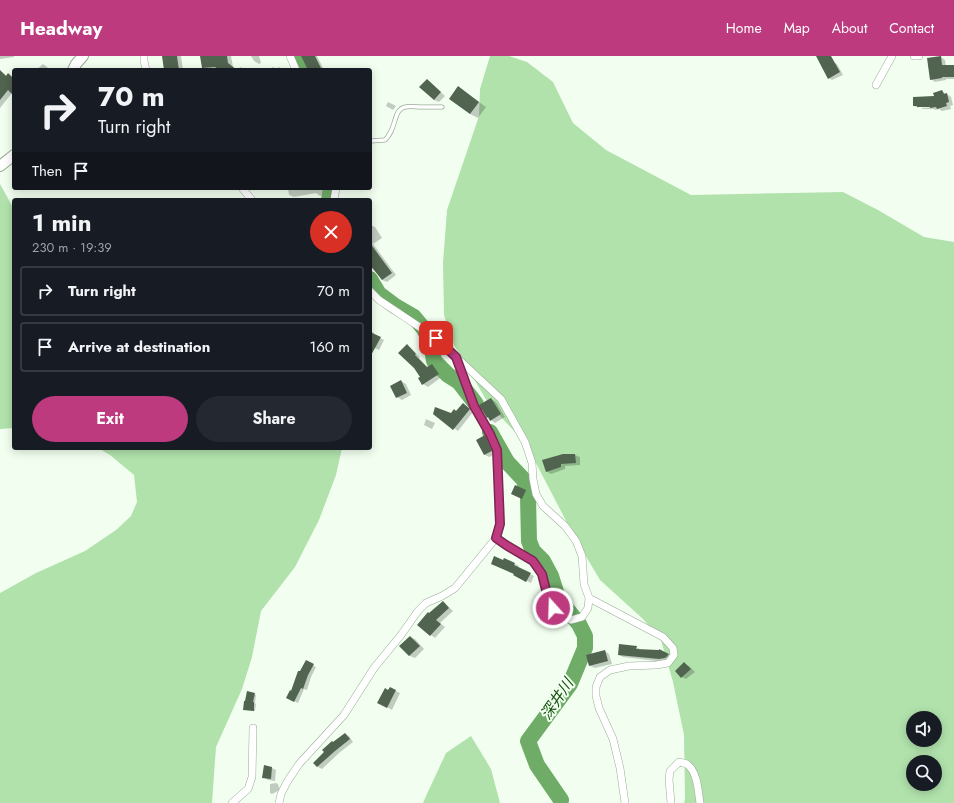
<!DOCTYPE html>
<html lang="en">
<head>
<meta charset="utf-8">
<style>
  :root { --surface:#171b24; --page:#242831; --text:#f1f3f6; --muted:#9ea1a6; --line:#363941; --accent:#bd3a7f }
  body { margin:0; font-family:Jost,"Noto Sans JP",sans-serif; background:var(--page); color:var(--text); height:100vh; display:flex; flex-direction:column; font-size:15px; white-space:nowrap }
  * { box-sizing:border-box; margin:0 }
  p { font-size:13px; color:var(--muted) }
  .icon { flex:none; width:22px; height:22px; fill:none; stroke:currentColor; stroke-width:2; stroke-linecap:round; stroke-linejoin:round }
  .map { position:relative; flex:1; overflow:hidden }
  .drawer { position:absolute; left:12px; top:142px; width:360px; height:252px; display:flex; flex-direction:column; background:var(--surface); border-radius:4px; box-shadow:0 2px 10px #0003 }
  .drawer>* { flex:none }
  .banner { position:absolute; left:12px; top:12px; width:360px; height:122px; border-radius:4px; box-shadow:0 2px 10px #0003; background:#171b24; color:var(--text); overflow:hidden }
  .buttons { position:absolute; left:906px; top:655px; display:grid; gap:8px }
  .buttons a { display:grid; place-items:center; width:36px; height:36px; border-radius:50%; background:var(--surface); box-shadow:0 2px 10px #0003; font-size:20px }
  .pin { position:absolute; display:grid; place-items:center; width:34px; height:34px; color:#fff; margin:-17px; border-radius:8px; box-shadow:0 2px 6px #0006 }
  .me { position:absolute; width:44px; margin:-22px; rotate:340deg; stroke-linejoin:round; filter:drop-shadow(0 0 3px #0008) }
  .turn { display:flex; align-items:center; gap:14px; height:84px; padding:0 20px; font-size:18px }
  .turn .icon { width:52px; height:52px; stroke-width:2.5 }
  .turn b { display:block; font-size:28px; line-height:34px }
  .then { display:flex; align-items:center; height:38px; padding:0 20px; background:#0003; gap:8px; font-size:15px }
  .round { display:grid; place-items:center; flex:none; width:42px; height:42px; border-radius:21px; background:var(--page) }
  .summary { display:flex; align-items:center; justify-content:space-between; height:68px; padding:0 20px }
  h1 { font-size:24px; font-weight:700; line-height:30px }
  .primary-button { display:flex; gap:8px; margin-top:auto; padding:8px 20px }
  .primary-button a { flex:1; height:46px; border-radius:24px; background:var(--accent); color:#fff; font-size:16px; font-weight:700; line-height:46px; text-align:center }
  .primary-button a+a { background:var(--page); color:var(--text) }
  ul { padding:0; list-style:none }
  li { display:flex; align-items:center; gap:12px; height:50px; margin:0 8px 6px; padding:0 12px; border:2px solid var(--line); border-radius:4px }
  li div { flex:1 }
  li b { display:block; font-size:15px }
  li em { font-style:normal }
  header { display:flex; align-items:center; gap:24px; box-sizing:border-box; height:56px; padding:0 20px; background:var(--accent); color:#fff }
  header strong { font-size:19px }
  nav { display:flex; gap:22px; margin-inline-start:auto; font-size:14px }
  .map>svg:first-child { display:block }
  .green { fill:#b1e2ac; fill-rule:evenodd }
  .shadow { fill:#0003 }
  .lines { fill:none; stroke-linecap:round; stroke-linejoin:round }
  .river { stroke:#6fac68; stroke-width:16 }
  .building { fill:#51644f }
  .lane-casing { stroke:#99ad96; stroke-width:5 }
  .street-casing { stroke:#99ad96; stroke-width:8 }
  .secondary-casing { stroke:#99ad96; stroke-width:12 }
  .lane { stroke:#fff; stroke-width:3.5 }
  .street { stroke:#fff; stroke-width:7 }
  .secondary { stroke:#fff; stroke-width:10 }
  .route-casing { stroke:#7b2653; stroke-width:10 }
  .route { stroke:#bd3a7f; stroke-width:7 }
  .labels { text-anchor:middle; stroke-width:4; stroke-linejoin:round; paint-order:stroke }
  .water-label { font-size:15px; font-style:italic; fill:#13520e; stroke:#f2fff0 }
</style>
</head>
<body>
<header>
<strong>Headway</strong>
<nav><a>Home</a><a>Map</a><a>About</a><a>Contact</a></nav>
</header>
<div class="map">
<svg width="954" height="747" viewBox="0 0 954 747">
  <rect width="100%" height="100%" fill="#f2fff0"/>
  <path class="green" d="M490 0H509L527 6 553 26 573 67 606 94 691 139 843 136 878 154 924 181 954 186V747H684L685 743 684 679 673 626 661 584 643 563 600 524 575 482 526 388 488 347 454 289 444 259 443 207 447 154 479 60 480 33ZM913 662H935V684H913ZM913 706H935V728H913Z
    M0 128 14 153V372L0 373Z
    M98 392H342L336 419 319 464 295 511 261 555 252 601 242 633 216 691 212 747H0V537L36 517 85 495 116 474 131 460 137 446 134 419 110 399Z
    M471 680 491 713 500 747H423L426 740 446 697Z"/>
  <path class="shadow" d="M0 0H14V1L0 3Z
    M163 0H181L183 14H165Z
    M201 0H231L233 11 237 14H203Z
    M251 0H259L261 7 259 8 254 5Z
    M306 0H317L324 14H309Z
    M818 0H828L833 6 837 8 843 19 832 24 829 22Z
    M941 1 945 4 946 10H954V23H946V24L935 26 931 23Z
    M43 8 47 11 50 14H36Z
    M240 11 247 14H239Z
    M273 11 277 13 279 11 284 14H269Z
    M2 16 7 20 9 18 14 22V39L12 37 0 52V18Z
    M427 24 431 27 445 40 439 46 434 44Z
    M942 35 951 41 953 49 950 50 951 53 942 55 939 53 936 54 933 53H923L921 52 935 51V49L917 50 919 52 914 50 935 41Z
    M465 36 486 51 478 62 470 58 450 42Z
    M388 46 396 50 393 54 386 50Z
    M288 132H327L328 138 320 140 316 137 294 141 289 139Z
    M370 169 375 171 382 182 373 188 396 219 387 226 382 224 374 212 372 213 370 212Z
    M370 275 374 277V279L384 284 379 294 370 290Z
    M407 290 411 292 420 301 419 302 428 312 432 309 437 311 443 320 428 331 423 328 421 321Z
    M401 325 406 328 411 339 402 344 397 341Z
    M491 343 496 346 505 361 495 367 487 361Z
    M467 351 473 356 458 375 434 358H452L457 356Z
    M426 363 435 367 432 373 424 369Z
    M485 381 490 383 496 398 489 401 485 399 477 385Z
    M563 399H575L580 401V409L565 410V413L551 418 546 415Z
    M515 430 530 438 527 445 516 440Z
    M504 504 515 508 519 510 518 512 534 520 531 527 519 521 503 505Z
    M443 546 447 549 453 555 440 567 445 571 435 582 431 579 418 569Z
    M410 581 415 583 424 593 415 602 410 600 401 590Z
    M636 591 642 594 668 599 673 601 664 606 623 601 619 599Z
    M605 595 609 598 612 608 595 612 590 610Z
    M306 606 316 611 311 621 307 634 304 633 298 647 287 642Z
    M685 608 689 610 695 616 686 623 682 621Z
    M390 632 400 637 392 654 378 646Z
    M254 638 256 639 255 647 256 648 255 655 246 654 244 653Z
    M345 678 349 680 353 686 339 697 322 713 318 711 314 707 333 686Z
    M272 712 276 714 275 725 268 724 263 721Z
    M276 727 278 728 280 734 272 738 270 737V728Z"/>
  <g class="lines">
    <path class="river" d="M298 0 302 14
      M329 144 331 132
      M370 223 379 238 395 250 414 261 424 273 431 287 434 305 448 319 459 326 473 344 476 348
      M490 376 507 406 524 424 528 441 529 485 533 495 543 505 551 520 558 542 579 568 585 580V592L570 628 528 685 537 709 561 744"/>
  </g>
  <path class="building" d="M162 0H177L179 14H164Z
    M200 0H227L228 7 237 14H219L215 11 202 12Z
    M301 0H315L322 14H308Z
    M816 0H831L840 16 828 23Z
    M941 0 942 9H954V21H942V22L930 24 927 2Z
    M0 14 6 20 8 17 14 23V40L8 34 0 44Z
    M427 23 441 36 434 44 419 31Z
    M458 30 479 46 470 58 449 43Z
    M942 34 944 38 947 37 949 46 946 47 947 50 937 53 936 51 930 52V51H917V50H913V41L934 40 933 37Z
    M370 187 392 217 382 224 370 209Z
    M370 276 381 281 370 301Z
    M407 288 416 298 415 299 427 311 432 308 439 318 422 329 418 322 420 321 414 312 398 297Z
    M401 324 407 337 396 342 390 330Z
    M491 342 501 358 490 365 488 361 487 362 479 349Z
    M463 347 470 353 453 374 433 358 435 351 451 357 454 353 456 355Z
    M485 379 492 395 484 399 476 384Z
    M563 398H575L576 407 561 408V411L546 416 542 404Z
    M515 429 526 434 522 443 511 438Z
    M494 500 503 504 504 502 515 507 514 509 531 517 526 526 513 519 514 518 491 508Z
    M443 545 449 552 436 564 441 568 430 580 417 569 428 556 429 557Z
    M410 580 420 590 409 600 399 590Z
    M619 588 637 590 636 593 659 594V593L669 598 665 602 659 603 618 599Z
    M605 594 608 605 589 610 586 599Z
    M306 604 314 608 308 619 303 633 301 632 294 646 286 642 290 634 291 635 298 615H300Z
    M684 606 691 613 681 622 675 615Z
    M390 631 396 634 387 652 377 647 385 632 388 634Z
    M247 635 255 637 253 646H254V655L243 654 244 645H245Z
    M345 677 350 683 335 695 317 711 313 707 324 696 322 694 332 685 333 686Z
    M264 709 272 711 271 723 262 722Z"/>
  <g class="lines">
    <g class="lane-casing">
      <path id="lane" d="M370 85 385 84C392 77 393 70 396 61 400 47 411 51 422 51 429 51 435 51 442 51"/>
    </g>
    <g class="street-casing">
      <path id="street" d="M144 0V5L146 14
        M290 0 296 14
        M914 0H919
        M876 29 892 0
        M242 132 252 144
        M334 144 336 132
        M456 303 474 350 490 378 497 394 500 468 496 482
        M589 542 663 581 673 592 674 599 668 607 656 609 629 610 610 614 600 621 596 631V640L599 652 613 683 620 712 625 747
        M232 747 248 733 252 721 253 672
        M279 747 281 738 287 726 299 708 344 659 374 612 401 579 418 555 426 547 442 540 455 532 496 482 506 489 533 505 542 518 548 542 553 552 560 560 571 564 582 561 588 552 589 542 584 528 582 500 576 485 565 470 543 450 536 438 533 423 532 407 525 386 501 343 456 301 436 282 379 244 370 235
        M671 747 669 723 670 715 679 706C682 707 686 707 688 709 698 718 698 735 700 747"/>
    </g>
    <g class="secondary-casing">
      <path id="secondary" d="M73 14 76 8 83 0
        M0 110 14 99"/>
    </g>
    <use href="#lane" class="lane"/>
    <use href="#street" class="street"/>
    <use href="#secondary" class="secondary"/>
  </g>
  <g class="lines">
    <g class="route-casing">
      <path id="route" d="M436 282 456 301 474 350 490 378 497 394 500 468 496 482 506 489 533 505 542 518 548 542 553 552"/>
    </g>
    <use href="#route" class="route"/>
  </g>
  <g class="labels">
    <g class="water-label">
      <text transform="translate(557 643) rotate(-56)" y="5">深井川</text>
    </g>
  </g>
</svg>
<div class="buttons">
<a><svg class="icon" aria-label="sound" viewBox="0 0 24 24"><path d="M4 9h4l5-4v14l-5-4H4zM17 9q2 3 0 6"/></svg></a>
<a><svg class="icon" aria-label="search" viewBox="0 0 24 24"><circle cx="10" cy="10" r="6"/><path d="M15 15l6 6"/></svg></a>
</div>
<div class="pin" style="left:436px;top:282px;background:#d93025"><svg class="icon" aria-label="arrive" viewBox="0 0 24 24"><path d="M6 21V4h12l-3 4 3 4H6"/></svg></div>
<svg class="me" style="left:553px;top:552px" viewBox="-20 -20 40 40"><circle r="17" fill="#bd3a7f" stroke="#fff" stroke-width="3"/><path d="M0-11L8 9 0 5-8 9z" fill="#fff"/></svg>
<div class="banner">
<div class="turn"><svg class="icon" aria-label="right" viewBox="0 0 24 24"><path d="M7 20v-9h11M14 6l5 5-5 5"/></svg><div><b>70 m</b>Turn right</div></div>
<div class="then">Then<svg class="icon" aria-label="arrive" viewBox="0 0 24 24"><path d="M6 21V4h12l-3 4 3 4H6"/></svg></div>
</div>
<section class="drawer">
<div class="summary"><div><h1>1 min</h1><p>230 m · 19:39</p></div><a class="round" style="background:#d93025;color:#fff"><svg class="icon" aria-label="close" viewBox="0 0 24 24"><path d="M6 6l12 12M18 6L6 18"/></svg></a></div>
<ul>
<li><svg class="icon" aria-label="right" viewBox="0 0 24 24"><path d="M7 20v-9h11M14 6l5 5-5 5"/></svg><div><b>Turn right</b></div><em>70 m</em></li>
<li><svg class="icon" aria-label="arrive" viewBox="0 0 24 24"><path d="M6 21V4h12l-3 4 3 4H6"/></svg><div><b>Arrive at destination</b></div><em>160 m</em></li>
</ul>
<div class="primary-button"><a>Exit</a><a>Share</a></div>
</section>
</div>
</body>
</html>
